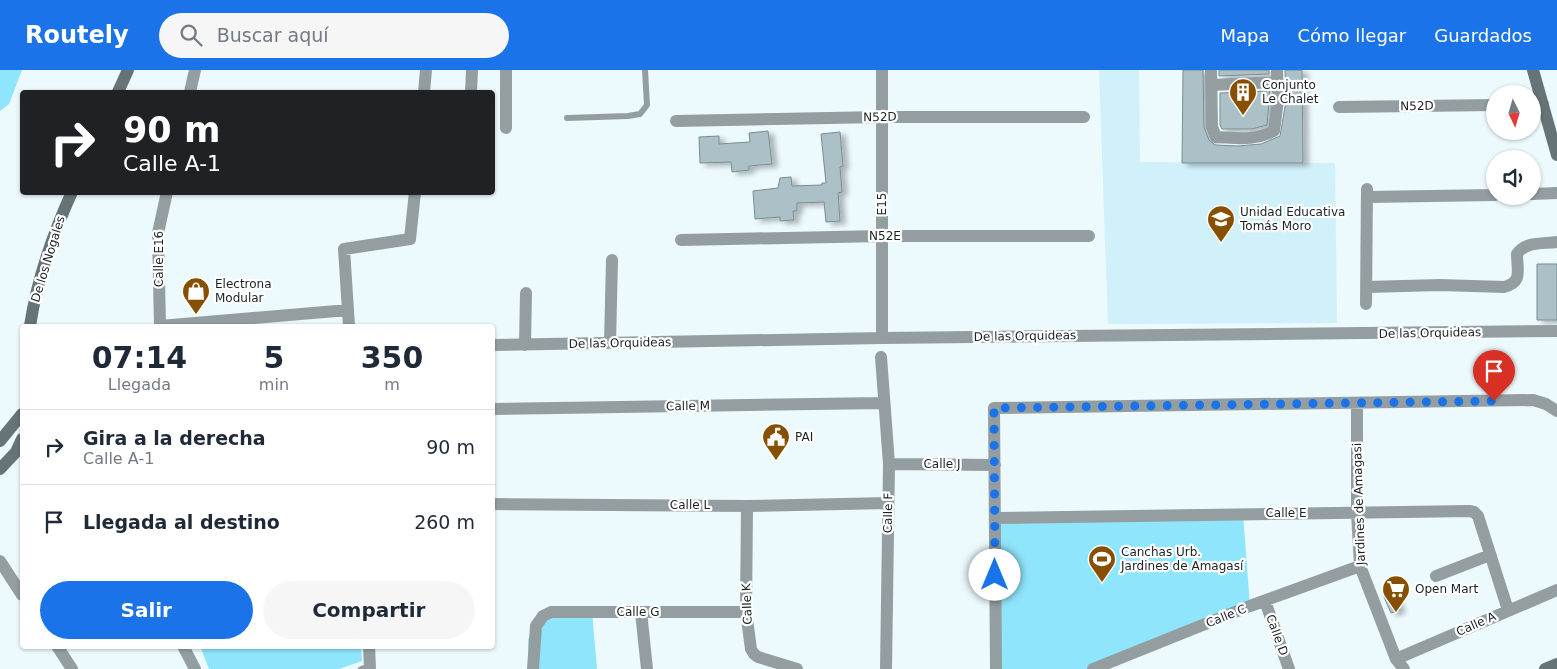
<!DOCTYPE html>
<html lang="es">
<head>
<meta charset="utf-8">
<style>
  :root { --surface:#fff; --page:#f6f6f7; --text:#1f2937; --muted:#747a83; --line:#e0e1e3; --accent:#1a73e8 }
  body { margin:0; font-family:"DejaVu Sans",sans-serif; background:var(--page); color:var(--text); height:100vh; display:flex; flex-direction:column; font-size:19px; white-space:nowrap }
  * { box-sizing:border-box; margin:0 }
  p { font-size:16px; color:var(--muted) }
  .icon { flex:none; width:28px; height:28px; fill:none; stroke:currentColor; stroke-width:2; stroke-linecap:round; stroke-linejoin:round }
  .map { position:relative; flex:1; overflow:hidden }
  .drawer { position:absolute; left:20px; top:254px; width:475px; height:325px; display:flex; flex-direction:column; background:var(--surface); border-radius:5px; box-shadow:0 1px 4px #0004 }
  .drawer>* { flex:none }
  .banner { position:absolute; left:20px; top:20px; width:475px; height:105px; border-radius:5px; box-shadow:0 1px 4px #0004; background:#202124; color:#fff; overflow:hidden }
  .needle { width:32px; rotate:175deg }
  .buttons { position:absolute; left:1486px; top:15px; display:grid; gap:10px }
  .buttons a { display:grid; place-items:center; width:55px; height:55px; border-radius:50%; background:var(--surface); box-shadow:0 1px 4px #0004; font-size:25px }
  .pin { position:absolute; display:grid; place-items:center; width:42px; height:42px; color:#fff; margin:-51px -21px; border-radius:50% 50% 50% 0; rotate:-45deg; box-shadow:0 0 5px #0007 }
  .pin .icon { rotate:45deg }
  .me { position:absolute; width:55px; margin:-28px; rotate:0deg; stroke-linejoin:round; filter:drop-shadow(0 0 4px #0008) }
  .turn { display:flex; align-items:center; gap:18px; height:105px; padding:0 20px; font-size:22px }
  .turn .icon { width:65px; height:65px; stroke-width:2.5 }
  .turn b { display:block; font-size:35px; line-height:42px }
  .eta { display:flex; justify-content:space-evenly; align-items:center; height:85px; text-align:center }
  .eta b { font-size:30px; font-weight:700; line-height:35px }
  .button { display:flex; gap:10px; margin-top:auto; padding:10px 20px }
  .button a { flex:1; height:58px; border-radius:30px; background:var(--accent); color:#fff; font-size:20px; font-weight:700; line-height:58px; text-align:center }
  .button a+a { background:var(--page); color:var(--text) }
  ul { padding:0; list-style:none }
  li { display:flex; align-items:center; gap:15px; height:75px; padding:0 20px; border-top:1px solid var(--line) }
  li div { flex:1 }
  li b { display:block; font-size:19px }
  li em { font-style:normal }
  header { display:flex; align-items:center; gap:30px; box-sizing:border-box; height:70px; padding:0 25px; background:var(--accent); color:#fff }
  header strong { font-size:24px }
  nav { display:flex; gap:28px; margin-inline-start:auto; font-size:18px }
  .search { width:350px; height:45px; background:var(--page); display:flex; align-items:center; gap:12px; box-sizing:border-box; padding:0 18px; border-radius:28px; color:var(--muted); font-size:19px }
  .map>svg:first-child { display:block }
  .built { fill:#d1f1fa }
  .green { fill:#8fe5fb }
  .building { fill:#abc1c7; stroke:#798d93; filter:url(#shadow) }
  .lines { fill:none; stroke-linecap:round; stroke-linejoin:round }
  .lane { stroke:#949ea0; stroke-width:6 }
  .street { stroke:#949ea0; stroke-width:12 }
  .secondary { stroke:#667377; stroke-width:12 }
  .route { stroke:#1a73e8; stroke-width:9; stroke-dasharray:0 16.2 }
  .labels { text-anchor:middle; stroke-width:4.5; stroke-linejoin:round; paint-order:stroke }
  .poi-label { font-size:12px; fill:#1a2225; stroke:#fff; text-anchor:start }
  .street-label { font-size:12px; fill:#1a2225; stroke:#fff }
</style>
</head>
<body>
<header>
<strong>Routely</strong>
<div class="search"><svg class="icon" aria-label="search" viewBox="0 0 24 24"><circle cx="10" cy="10" r="6"/><path d="M15 15l6 6"/></svg>Buscar aquí</div>
<nav><a>Mapa</a><a>Cómo llegar</a><a>Guardados</a></nav>
</header>
<div class="map">
<svg width="1557" height="599" viewBox="0 0 1557 599">
  <defs>
    <filter id="shadow"><feDropShadow dx="5.5" dy="3" stdDeviation="2.5" flood-color="#0004"/></filter>
  </defs>
  <rect width="100%" height="100%" fill="#ecf9fd"/>
  <path class="built" d="M1099 0H1139L1140 92 1335 93 1337 253 1108 254Z"/>
  <path class="green" d="M0 0H22L9 34 0 41Z
    M1243 444 1250 536 1093 599H996L995 448Z
    M592 542 597 599H529L528 569 550 543Z
    M200 576H361L362 591 339 599H209Z"/>
  <path class="building" d="M1183 0H1203L1204 57 1209 70 1215 75 1238 76 1261 74 1280 66 1286 31 1285 0H1302L1303 93H1182Z
    M1219 0H1269V4L1219 6Z
    M1270 21 1267 55 1252 59H1222L1220 55V23Z
    M768 61 772 94 749 96V100L732 102 731 92 700 93 699 67 719 66V74L750 72 749 63Z
    M840 62 843 96 840 97 842 122 838 123 840 151 826 152 824 132 797 133V141H793L794 150 780 151V147L755 149 753 121 778 118 780 108 791 107 792 116 822 115V113H826L821 64Z
    M1537 194H1557V250H1537Z
    M1393 521 1400 540 1391 543 1384 527Z"/>
  <g class="lines">
    <path class="lane" d="M567 48 628 46 640 44 647 35 645 0
      M361 599 370 596"/>
    <path class="street" d="M882 0V268
      M1211 0 1212 57 1216 67C1238 68 1254 71 1274 61L1278 30 1277 0
      M1211 15 1278 12
      M190 22 195 0
      M424 22 426 0
      M471 22 472 0
      M1532 34H1543
      M1339 37 1495 35
      M676 51 882 47H1084
      M506 58V0
      M167 122 158 163 160 256 348 240
      M1532 124 1557 123
      M1367 127 1495 125
      M681 170 882 166H1089
      M1367 217 1440 215 1504 217C1523 212 1517 201 1517 184 1525 171 1544 174 1557 172
      M1366 234 1367 119
      M349 256 344 179 410 169 415 122
      M610 273 612 190
      M492 275 882 268 1557 261
      M525 275 526 223
      M881 287 889 394 886 599
      M1357 333V443L1360 496 1396 589 1404 599
      M492 339 883 333
      M889 394 995 395
      M492 434 747 436 888 433
      M747 436 746 542 751 579 754 584 758 587 797 599
      M995 448 1469 441 1474 442 1478 446 1508 540
      M0 491 22 525
      M1436 506 1490 485
      M1265 531 1289 599
      M641 542 647 599
      M57 576 72 599
      M183 576 195 599
      M369 576 370 599
      M1396 589 1557 520
      M533 599 536 556 543 546 551 542H746
      M996 599 994 338 1533 330 1546 334 1557 341
      M1093 599 1250 536 1360 496"/>
    <path class="secondary" d="M1533 0 1557 85
      M118 22 128 0
      M30 256C37 209 52 166 72 122
      M0 371 22 344
      M0 399 16 382 22 369
      M1545 599 1557 594"/>
  </g>
  <g class="lines">
    <path class="route" d="M995 505 994 338 1494 331"/>
  </g>
  <defs>
    <g id="building-pin" transform="scale(1.4375)"><path d="M0 17L-7.5 6A9.5 9.5 0 1 1 7.5 6Z" fill="#875000" stroke="#fff"/><path d="M-4-6H4V6H1V3H-1V6H-4ZM-2.5-4.3h1.7v1.8h-1.7ZM.8-4.3h1.7v1.8H.8ZM-2.5-1h1.7V.8h-1.7ZM.8-1h1.7V.8H.8Z" fill="#fff"/></g>
    <g id="school-pin" transform="scale(1.4375)"><path d="M0 17L-7.5 6A9.5 9.5 0 1 1 7.5 6Z" fill="#875000" stroke="#fff"/><path d="M0-5L7-2L0 1L-7-2ZM-4 1L0 2.5L4 1V4Q0 6-4 4Z" fill="#fff"/></g>
    <g id="shop-pin" transform="scale(1.4375)"><path d="M0 17L-7.5 6A9.5 9.5 0 1 1 7.5 6Z" fill="#875000" stroke="#fff"/><path d="M-5-2.5h2.3a2.7 3.5 0 0 1 5.4 0H5L5.5 6h-11ZM-1.5-2.5h3a1.5 2.3 0 0 0-3 0Z" fill="#fff"/></g>
    <g id="civic-pin" transform="scale(1.4375)"><path d="M0 17L-7.5 6A9.5 9.5 0 1 1 7.5 6Z" fill="#875000" stroke="#fff"/><path d="M-.6-6.5H3V-4.5H.6V-3L4-1V1h2V6H-6V1h2V-1L-.6-3ZM-1.2 2.5V6h2.4V2.5Z" fill="#fff"/></g>
    <g id="stadium-pin" transform="scale(1.4375)"><path d="M0 17L-7.5 6A9.5 9.5 0 1 1 7.5 6Z" fill="#875000" stroke="#fff"/><path d="M0-5a6.5 5 0 1 0 0 10a6.5 5 0 1 0 0-10ZM-3.5-1.8h7v3.6h-7Z" fill="#fff"/></g>
    <g id="supermarket-pin" transform="scale(1.4375)"><path d="M0 17L-7.5 6A9.5 9.5 0 1 1 7.5 6Z" fill="#875000" stroke="#fff"/><path d="M-6-5.5h2.5l.6 2H6L4.5 2H-2.5L-4.4-4H-6ZM-1.5 3.2a1.3 1.3 0 1 0 .1 0ZM3 3.2a1.3 1.3 0 1 0 .1 0Z" fill="#fff"/></g>
  </defs>
  <g fill-rule="evenodd">
    <use href="#building-pin" x="1243" y="22"/>
    <use href="#school-pin" x="1221" y="149"/>
    <use href="#shop-pin" x="196" y="221"/>
    <use href="#civic-pin" x="776" y="367"/>
    <use href="#stadium-pin" x="1102" y="489"/>
    <use href="#supermarket-pin" x="1396" y="519"/>
  </g>
  <g class="labels">
    <g class="poi-label">
      <text x="1262" y="19">Conjunto<tspan x="1262" dy="14">Le Chalet</tspan></text>
      <text x="1240" y="146">Unidad Educativa<tspan x="1240" dy="14">Tomás Moro</tspan></text>
      <text x="215" y="218">Electrona<tspan x="215" dy="14">Modular</tspan></text>
      <text x="795" y="371">PAI</text>
      <text x="1121" y="486">Canchas Urb.<tspan x="1121" dy="14">Jardines de Amagasí</tspan></text>
      <text x="1415" y="523">Open Mart</text>
    </g>
    <g class="street-label">
      <text transform="translate(1417 36) rotate(-1)" y="4">N52D</text>
      <text transform="translate(880 47) rotate(-1)" y="4">N52D</text>
      <text transform="translate(882 134) rotate(-90)" y="4">E15</text>
      <text x="885" y="170">N52E</text>
      <text transform="translate(48 189) rotate(-73)" y="4">De los Nogales</text>
      <text transform="translate(159 189) rotate(-90)" y="4">Calle E16</text>
      <text transform="translate(1430 263) rotate(-1)" y="4">De las Orquideas</text>
      <text transform="translate(1025 266) rotate(-1)" y="4">De las Orquideas</text>
      <text transform="translate(620 273) rotate(-1)" y="4">De las Orquideas</text>
      <text transform="translate(688 336) rotate(-1)" y="4">Calle M</text>
      <text x="942" y="398">Calle J</text>
      <text transform="translate(1359 434) rotate(-92)" y="4">Jardines de Amagasi</text>
      <text x="690" y="439">Calle L</text>
      <text transform="translate(888 443) rotate(-89)" y="4">Calle F</text>
      <text x="1286" y="447">Calle E</text>
      <text transform="translate(747 534) rotate(-92)" y="4">Calle K</text>
      <text x="638" y="546">Calle G</text>
      <text transform="translate(1226 546) rotate(-22)" y="4">Calle C</text>
      <text transform="translate(1476 554) rotate(-24)" y="4">Calle A</text>
      <text transform="translate(1277 565) rotate(70)" y="4">Calle D</text>
    </g>
  </g>
</svg>
<div class="buttons">
<a><svg class="needle" viewBox="-14 -14 28 28"><path d="M0-13l5 13h-10z" fill="#e53935"/><path d="M0 13l5-13h-10z" fill="#747a83"/></svg></a>
<a><svg class="icon" aria-label="sound" viewBox="0 0 24 24"><path d="M4 9h4l5-4v14l-5-4H4zM17 9q2 3 0 6"/></svg></a>
</div>
<div class="pin" style="left:1494px;top:331px;background:#d93025"><svg class="icon" aria-label="arrive" viewBox="0 0 24 24"><path d="M6 21V4h12l-3 4 3 4H6"/></svg></div>
<svg class="me" style="left:995px;top:505px" viewBox="-20 -20 40 40"><circle r="19" fill="#fff"/><path d="M0-13L10 11 0 6-10 11z" fill="#1a73e8"/></svg>
<div class="banner">
<div class="turn"><svg class="icon" aria-label="right" viewBox="0 0 24 24"><path d="M7 20v-9h11M14 6l5 5-5 5"/></svg><div><b>90 m</b>Calle A-1</div></div>
</div>
<section class="drawer">
<div class="eta">
<div><b>07:14</b><p>Llegada</p></div>
<div><b>5</b><p>min</p></div>
<div><b>350</b><p>m</p></div>
</div>
<ul>
<li><svg class="icon" aria-label="right" viewBox="0 0 24 24"><path d="M7 20v-9h11M14 6l5 5-5 5"/></svg><div><b>Gira a la derecha</b><p>Calle A-1</p></div><em>90 m</em></li>
<li><svg class="icon" aria-label="arrive" viewBox="0 0 24 24"><path d="M6 21V4h12l-3 4 3 4H6"/></svg><div><b>Llegada al destino</b></div><em>260 m</em></li>
</ul>
<div class="button"><a>Salir</a><a>Compartir</a></div>
</section>
</div>
</body>
</html>
